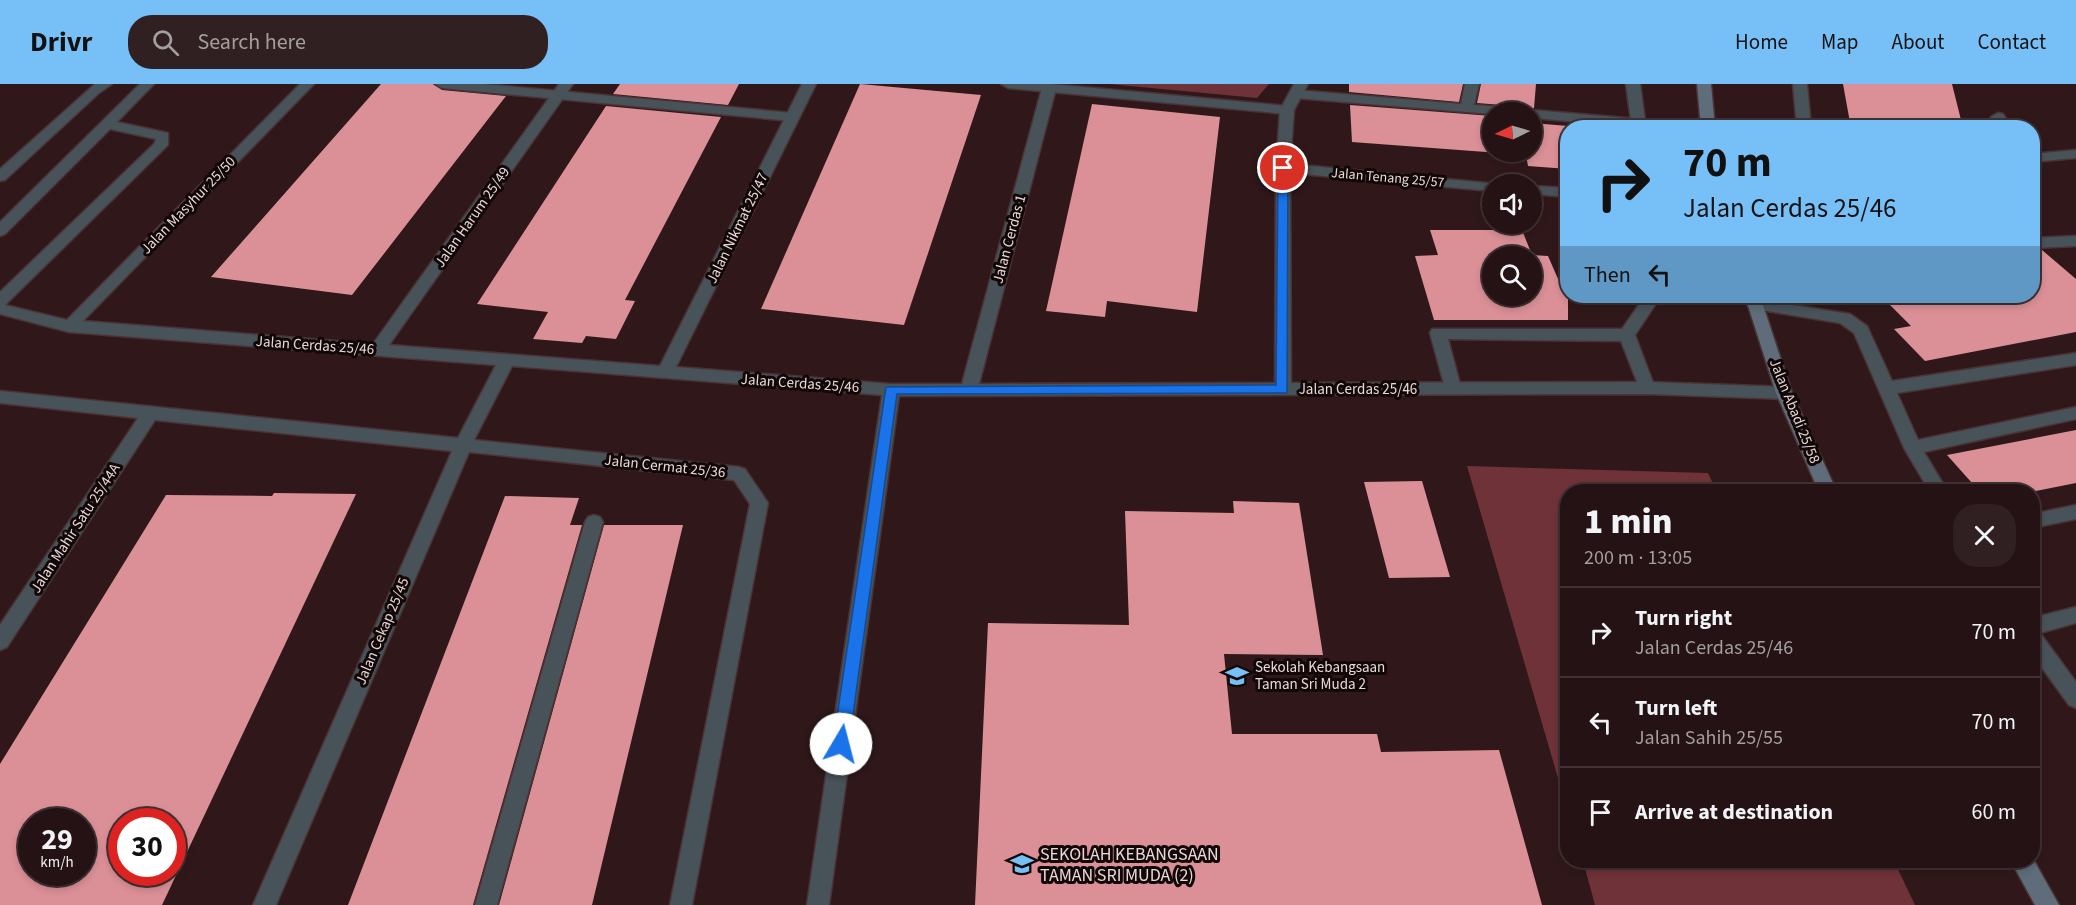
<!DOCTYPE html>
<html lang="en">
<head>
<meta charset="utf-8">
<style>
  :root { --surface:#241214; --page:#302022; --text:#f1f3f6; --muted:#a39ea0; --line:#413234; --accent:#77bff7 }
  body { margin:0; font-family:"Source Sans 3",sans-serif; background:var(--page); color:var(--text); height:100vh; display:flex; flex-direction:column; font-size:22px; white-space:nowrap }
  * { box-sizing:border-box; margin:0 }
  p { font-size:20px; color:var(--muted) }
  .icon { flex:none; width:33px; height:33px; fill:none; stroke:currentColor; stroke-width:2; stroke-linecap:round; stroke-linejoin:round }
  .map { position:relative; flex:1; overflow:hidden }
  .sheet { position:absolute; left:1560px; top:400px; width:480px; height:384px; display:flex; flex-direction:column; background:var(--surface); border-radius:24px; box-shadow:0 3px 9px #0003,0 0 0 2px var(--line) }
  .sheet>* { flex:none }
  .guide { position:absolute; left:1560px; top:36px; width:480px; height:183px; border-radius:24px; box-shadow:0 3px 9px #0003,0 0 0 2px var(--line); background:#77bff7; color:#111; overflow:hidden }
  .needle { width:39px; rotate:265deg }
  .tools { position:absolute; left:1482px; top:18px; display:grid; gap:12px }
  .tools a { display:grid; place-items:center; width:60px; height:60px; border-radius:50%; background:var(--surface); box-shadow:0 3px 9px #0003,0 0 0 2px var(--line); font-size:30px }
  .speed { position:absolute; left:18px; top:724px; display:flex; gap:12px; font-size:30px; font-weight:700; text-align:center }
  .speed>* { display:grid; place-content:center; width:78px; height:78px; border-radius:50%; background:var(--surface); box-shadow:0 3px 9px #0003,0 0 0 2px var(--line); line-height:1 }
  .speed small { font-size:15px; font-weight:400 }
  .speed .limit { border:9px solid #d22; background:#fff; color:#111 }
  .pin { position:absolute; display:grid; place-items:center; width:51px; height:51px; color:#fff; margin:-26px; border:3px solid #fff; border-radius:50%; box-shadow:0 2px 6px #0007 }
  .me { position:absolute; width:66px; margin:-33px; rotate:8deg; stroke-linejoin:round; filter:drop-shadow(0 0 4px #0008) }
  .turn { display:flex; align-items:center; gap:21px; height:126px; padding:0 24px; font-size:27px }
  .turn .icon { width:78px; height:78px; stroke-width:2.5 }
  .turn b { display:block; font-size:42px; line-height:51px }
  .then { display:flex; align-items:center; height:57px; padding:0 24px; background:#0003; gap:12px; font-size:22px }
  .round { display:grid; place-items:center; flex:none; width:63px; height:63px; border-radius:24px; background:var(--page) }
  .head { display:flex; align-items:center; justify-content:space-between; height:102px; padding:0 24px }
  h1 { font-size:36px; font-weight:800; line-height:45px }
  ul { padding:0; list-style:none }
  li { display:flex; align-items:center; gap:18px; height:90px; padding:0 24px; border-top:2px solid var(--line) }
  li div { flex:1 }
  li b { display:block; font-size:22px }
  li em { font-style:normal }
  header { display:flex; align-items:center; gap:36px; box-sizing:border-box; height:84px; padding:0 30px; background:var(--accent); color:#111 }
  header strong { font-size:28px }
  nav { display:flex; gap:33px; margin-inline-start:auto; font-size:21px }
  .search { width:420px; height:54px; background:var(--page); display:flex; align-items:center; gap:15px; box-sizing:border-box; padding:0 21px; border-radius:24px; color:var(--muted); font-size:22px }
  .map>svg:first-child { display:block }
  .green { fill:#6f3239 }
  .building { fill:#da9096; fill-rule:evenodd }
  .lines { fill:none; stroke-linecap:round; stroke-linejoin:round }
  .lane-casing { stroke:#4a3335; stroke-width:3 }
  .street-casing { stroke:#4a3335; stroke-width:3 }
  .secondary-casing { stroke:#4a3335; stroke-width:3 }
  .lane { fill:#485259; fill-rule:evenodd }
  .street { fill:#485259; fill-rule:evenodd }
  .secondary { fill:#5e6d79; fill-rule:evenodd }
  .route { fill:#1a73e8; stroke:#114b97; stroke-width:1.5 }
  .labels { text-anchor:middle; stroke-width:6; stroke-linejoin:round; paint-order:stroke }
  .far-street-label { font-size:14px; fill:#ead8d9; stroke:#110707 }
  .street-label { font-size:15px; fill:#ead8d9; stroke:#110707 }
  .poi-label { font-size:15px; fill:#ead8d9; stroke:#110707; text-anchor:start }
  .near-poi-label { font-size:18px; fill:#ead8d9; stroke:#110707; text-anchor:start }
</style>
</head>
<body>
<header>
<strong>Drivr</strong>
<div class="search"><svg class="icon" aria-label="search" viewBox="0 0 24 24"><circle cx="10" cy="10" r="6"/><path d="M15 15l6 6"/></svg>Search here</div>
<nav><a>Home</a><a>Map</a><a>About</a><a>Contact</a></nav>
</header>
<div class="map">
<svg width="2076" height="821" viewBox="0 0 2076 821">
  <rect width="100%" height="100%" fill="#30181a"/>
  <path class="green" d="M1109 0H1269L1257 14Z
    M1467 382 1708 389 1717 408H1568L1567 725Z
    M1583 777H1894L1915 821H1595Z"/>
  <path class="building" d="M381 0H433L442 6 506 12 352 211 211 193Z
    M620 0H739L728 21 613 10Z
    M860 0 981 11 904 241 761 225Z
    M1349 0H1463L1459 18 1349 8Z
    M1481 0H1536L1534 24 1524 27 1515 22 1477 19Z
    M1843 0H1952L1963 44H1851Z
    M1092 20 1220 33 1197 228 1107 217 1105 233 1046 227Z
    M1350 21 1492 32V68H1532V36V39L1568 42V85L1528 82 1526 71 1352 58Z
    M606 22 721 33 625 216 635 217 616 255 586 252 582 259 533 255 548 228 477 220Z
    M1430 146H1522L1532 171 1548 172 1562 204H1568V236H1434L1415 172 1438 171ZM1492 172H1532V212H1492Z
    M2032 166H2042L2076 195V248L1925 277 1894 245 1911 242 1889 220 1932 212H2032Z
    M2076 346V399L2031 408H1980L1947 371Z
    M1422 397 1450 493 1389 494 1364 398Z
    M274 409 356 410 162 821H0V680L166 411 272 412ZM32 738H82V789H32ZM122 738H172V789H122Z
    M505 412 579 414 570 441H582L473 821H348Z
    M1233 417 1299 419 1323 571 1224 570 1232 650H1377L1381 668 1499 666 1542 821H975L988 539 1129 541 1125 427 1234 429Z
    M604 441H683L592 821H499Z"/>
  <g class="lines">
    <g class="lane-casing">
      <path id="lane" d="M95 0H112L99 9 5 96 0 97V85Z
        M140 0H154L117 38 168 49V61L5 221 75 238 77 242 75 246 69 248 0 230V208L154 60 156 55 110 45 5 150 0 152V138Z
        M435 0H484L792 29 799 33 792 37 442 4Z
        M1001 0H1050L1287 22 1294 26 1287 30 1008 4Z
        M1465 0H1479L1474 21 1515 24 1522 28 1492 30 1296 14 1289 10 1296 6 1461 20Z
        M1793 0H1807L1811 44H1797Z
        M1532 26 1638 35 1645 39 1638 43 1532 34V28H1526Z
        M1998 29 2003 30 2012 44H1999L1991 33Z
        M2076 66V74L2032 78V70Z
        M2076 152V162L2032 164V154Z
        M1645 212H1661L1635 251 1655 304 1653 308H1641L1621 257 1448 255 1461 304 1453 310 1445 304 1430 249 1432 245H1622Z
        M1755 215 1850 230 1867 242 1892 297 2076 269V281L1897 309 1918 356 2076 323V335L1924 368 1948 408H1930L1904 364 1854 249 1840 239 1749 224 1747 220 1749 216Z
        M2076 421V435L2032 444V430Z
        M594 431 600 433 603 438 497 821H475L585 438 588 433Z"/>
    </g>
    <g class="street-casing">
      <path id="street" d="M300 0H314L83 237 373 260 559 0H573L389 261 660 282 802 0H816L676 283 891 300H962L1042 4 1049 0 1056 4 979 300 1275 299 1276 84 1280 26 1294 0H1308L1294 26 1290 80 1497 100H1492V107L1290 89 1291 299 1647 298 1784 303 1792 309 1784 315 1647 310 899 312 829 821H807L882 311 512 282 474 356 739 383 745 385 768 419 692 821H670L750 420 734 396 469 368 276 821H253L452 367 155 336 7 563 0 566V541L138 334 0 319V307L458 354 496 281 69 248 61 242Z
        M1626 0H1640L1646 44H1632Z
        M1532 102 1568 104V113L1532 110Z
        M2076 523V539L2040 549 2076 598V624L2069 621 2032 570V534Z"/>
    </g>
    <g class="secondary-casing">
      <path id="secondary" d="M1697 0H1711L1715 44H1701Z
        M1745 212H1760L1792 309 1837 408H1819L1776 309Z
        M2032 773 2059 821H2035L2011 777H2032Z"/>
    </g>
    <use href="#lane" class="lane"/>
    <use href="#street" class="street"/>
    <use href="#secondary" class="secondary"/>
  </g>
  <path class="route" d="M1283 81 1288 84 1287 309 897 310 849 660 847 665 841 667 835 665 833 660 886 303 1276 301 1278 84Z"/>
  <defs>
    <g id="school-bare" transform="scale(1.8)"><path d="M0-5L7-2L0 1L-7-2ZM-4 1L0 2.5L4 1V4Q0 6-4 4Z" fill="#77bff7" stroke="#110707" stroke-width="2.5" paint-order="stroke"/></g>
  </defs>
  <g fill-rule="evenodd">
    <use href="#school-bare" x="1237" y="592"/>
    <use href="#school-bare" x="1022" y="780"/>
  </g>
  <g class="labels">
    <g class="far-street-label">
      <text transform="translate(1388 93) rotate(5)" y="5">Jalan Tenang 25/57</text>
    </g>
    <g class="street-label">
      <text transform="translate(188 121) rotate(-46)" y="5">Jalan Masyhur 25/50</text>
      <text transform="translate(472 133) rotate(-55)" y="5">Jalan Harum 25/49</text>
      <text transform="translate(737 144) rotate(-64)" y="5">Jalan Nikmat 25/47</text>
      <text transform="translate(1009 155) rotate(-75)" y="5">Jalan Cerdas 1</text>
      <text transform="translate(315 261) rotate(4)" y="5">Jalan Cerdas 25/46</text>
      <text transform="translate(800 299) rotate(4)" y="5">Jalan Cerdas 25/46</text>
      <text x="1358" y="310">Jalan Cerdas 25/46</text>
      <text transform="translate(1795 327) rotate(68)" y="5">Jalan Abadi 25/58</text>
      <text transform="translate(665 382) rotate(6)" y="5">Jalan Cermat 25/36</text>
      <text transform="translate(75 444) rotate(-57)" y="5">Jalan Mahir Satu 25/44A</text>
      <text transform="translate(382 547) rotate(-67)" y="5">Jalan Cekap 25/45</text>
    </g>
    <g class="poi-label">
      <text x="1255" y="588">Sekolah Kebangsaan<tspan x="1255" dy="17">Taman Sri Muda 2</tspan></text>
    </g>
    <g class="near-poi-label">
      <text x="1040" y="776">SEKOLAH KEBANGSAAN<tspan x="1040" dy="21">TAMAN SRI MUDA (2)</tspan></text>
    </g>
  </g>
</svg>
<div class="tools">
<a><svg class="needle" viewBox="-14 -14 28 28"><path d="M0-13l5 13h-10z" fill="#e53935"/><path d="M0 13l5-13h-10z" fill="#a39ea0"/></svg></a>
<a><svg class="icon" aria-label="sound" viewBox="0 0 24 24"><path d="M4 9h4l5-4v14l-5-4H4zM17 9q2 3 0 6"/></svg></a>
<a><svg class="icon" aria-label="search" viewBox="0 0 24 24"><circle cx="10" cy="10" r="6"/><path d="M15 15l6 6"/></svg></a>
</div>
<div class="speed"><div>29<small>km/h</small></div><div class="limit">30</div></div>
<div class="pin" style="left:1283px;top:84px;background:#d93025"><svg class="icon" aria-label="arrive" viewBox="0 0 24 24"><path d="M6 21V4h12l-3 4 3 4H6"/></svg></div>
<svg class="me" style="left:841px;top:660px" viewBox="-20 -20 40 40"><circle r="19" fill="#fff"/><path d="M0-13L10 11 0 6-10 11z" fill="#1a73e8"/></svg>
<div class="guide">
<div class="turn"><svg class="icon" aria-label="right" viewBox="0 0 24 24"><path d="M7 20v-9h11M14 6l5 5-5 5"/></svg><div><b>70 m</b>Jalan Cerdas 25/46</div></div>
<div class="then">Then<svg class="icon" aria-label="left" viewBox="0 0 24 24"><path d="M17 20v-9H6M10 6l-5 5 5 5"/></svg></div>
</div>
<section class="sheet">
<div class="head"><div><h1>1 min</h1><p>200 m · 13:05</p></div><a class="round"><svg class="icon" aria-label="close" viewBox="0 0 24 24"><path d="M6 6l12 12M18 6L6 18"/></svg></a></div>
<ul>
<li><svg class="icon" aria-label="right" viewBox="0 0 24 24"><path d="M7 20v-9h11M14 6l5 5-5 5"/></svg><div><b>Turn right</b><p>Jalan Cerdas 25/46</p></div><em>70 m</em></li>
<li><svg class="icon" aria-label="left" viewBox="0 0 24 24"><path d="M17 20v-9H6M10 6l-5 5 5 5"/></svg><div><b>Turn left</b><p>Jalan Sahih 25/55</p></div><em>70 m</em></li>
<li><svg class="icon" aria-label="arrive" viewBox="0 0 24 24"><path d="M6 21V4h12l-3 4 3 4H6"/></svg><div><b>Arrive at destination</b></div><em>60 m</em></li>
</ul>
</section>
</div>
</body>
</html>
